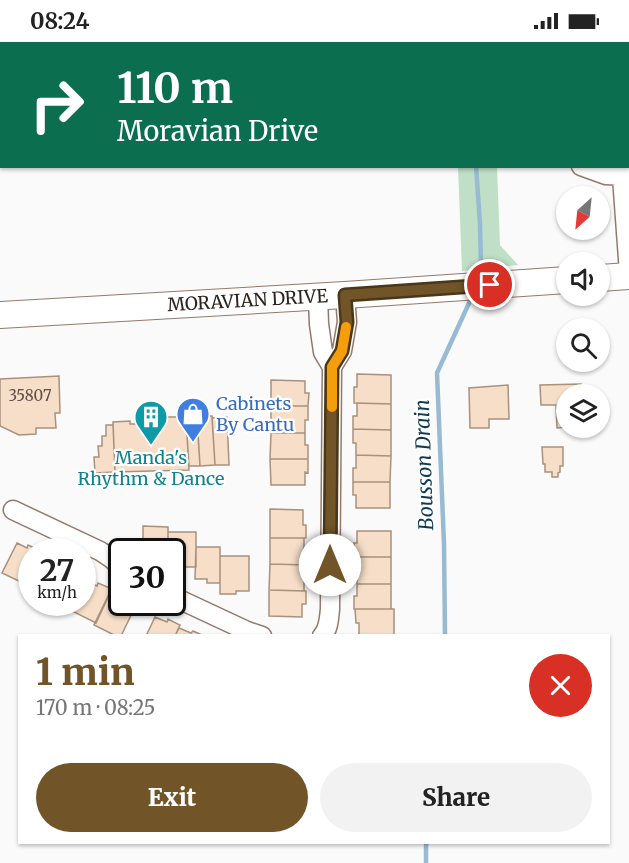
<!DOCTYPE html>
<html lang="en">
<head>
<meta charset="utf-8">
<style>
  :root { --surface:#fff; --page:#f2f2f2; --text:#222; --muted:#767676; --accent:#715528 }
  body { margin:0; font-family:Merriweather,serif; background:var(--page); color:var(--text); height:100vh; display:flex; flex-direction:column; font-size:22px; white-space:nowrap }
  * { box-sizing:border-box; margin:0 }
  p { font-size:20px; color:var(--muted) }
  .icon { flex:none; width:33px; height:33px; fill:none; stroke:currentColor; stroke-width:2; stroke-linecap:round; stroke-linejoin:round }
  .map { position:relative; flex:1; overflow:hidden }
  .side { position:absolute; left:18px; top:592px; width:592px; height:210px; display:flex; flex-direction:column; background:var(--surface); border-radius:0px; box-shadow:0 2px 4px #0004 }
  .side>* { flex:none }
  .banner { position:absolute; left:0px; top:0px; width:630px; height:126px; box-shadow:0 2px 4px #0004; background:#0b6e4f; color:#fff; overflow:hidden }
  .needle { width:39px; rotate:207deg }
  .fabs { position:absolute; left:556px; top:144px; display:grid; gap:12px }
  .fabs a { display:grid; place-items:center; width:54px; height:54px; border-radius:50%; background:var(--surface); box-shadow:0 2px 4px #0004; font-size:30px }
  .speed { position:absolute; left:18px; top:496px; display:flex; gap:12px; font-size:30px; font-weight:700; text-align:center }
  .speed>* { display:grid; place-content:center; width:78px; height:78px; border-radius:50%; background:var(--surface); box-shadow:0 2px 4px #0004; line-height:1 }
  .speed small { font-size:15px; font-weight:400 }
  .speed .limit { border:3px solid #111; border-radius:9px; background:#fff; color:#111 }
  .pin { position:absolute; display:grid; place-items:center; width:51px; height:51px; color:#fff; margin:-26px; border:3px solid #fff; border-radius:50%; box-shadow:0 2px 6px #0007 }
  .me { position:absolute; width:66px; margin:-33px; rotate:0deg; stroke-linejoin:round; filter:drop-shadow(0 0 4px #0008) }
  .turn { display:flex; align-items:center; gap:21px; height:126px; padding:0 18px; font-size:27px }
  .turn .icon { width:78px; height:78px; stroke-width:2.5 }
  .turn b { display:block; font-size:42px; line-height:51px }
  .round { display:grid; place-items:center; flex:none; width:63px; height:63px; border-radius:32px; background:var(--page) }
  .overview { display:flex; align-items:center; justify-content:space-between; height:102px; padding:0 18px }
  h1 { font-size:36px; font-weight:800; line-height:45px; color:var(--accent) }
  .cta { display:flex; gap:12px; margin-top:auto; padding:12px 18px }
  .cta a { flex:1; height:69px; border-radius:36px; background:var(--accent); color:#fff; font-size:24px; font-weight:800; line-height:69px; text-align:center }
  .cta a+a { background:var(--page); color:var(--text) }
  .status { display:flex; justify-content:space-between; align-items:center; height:42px; padding:0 30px; background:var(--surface); direction:ltr }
  .status svg { height:16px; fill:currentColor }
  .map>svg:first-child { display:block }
  .green { fill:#bfe0c7 }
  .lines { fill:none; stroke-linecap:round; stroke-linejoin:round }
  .stream { stroke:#98bad2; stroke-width:4.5 }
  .building { fill:#f6dec8; stroke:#a8917d; stroke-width:1.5 }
  .lane-casing { stroke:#94796b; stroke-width:12 }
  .street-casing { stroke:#94796b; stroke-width:21 }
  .secondary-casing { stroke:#94796b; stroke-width:28 }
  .lane { stroke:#fff; stroke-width:9 }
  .street { stroke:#fff; stroke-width:18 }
  .secondary { stroke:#fff; stroke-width:26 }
  .route-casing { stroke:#49371a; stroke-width:15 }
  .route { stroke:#715528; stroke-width:10 }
  .slow { stroke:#f59e0b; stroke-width:10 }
  .labels { text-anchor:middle; stroke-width:4.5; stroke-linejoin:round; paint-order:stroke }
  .number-label { font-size:15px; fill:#5f5148 }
  .street-label { font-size:18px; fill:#2d221d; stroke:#fff }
  .shop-label { font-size:18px; fill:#366cbe; stroke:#fff; text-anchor:start }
  .culture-label { font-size:18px; fill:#0d838f; stroke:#fff }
  .water-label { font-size:20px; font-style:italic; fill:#0f3a53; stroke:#fff }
</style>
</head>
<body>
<div class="status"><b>08:24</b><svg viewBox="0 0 49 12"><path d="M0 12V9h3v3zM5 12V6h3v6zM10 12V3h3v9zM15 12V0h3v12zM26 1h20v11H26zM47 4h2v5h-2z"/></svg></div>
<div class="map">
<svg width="629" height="821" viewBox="0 0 629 821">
  <rect width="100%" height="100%" fill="#fafafa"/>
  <path class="green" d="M458 125H497L500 203 518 223 462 229Z"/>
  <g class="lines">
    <path class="stream" d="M470 0V2
      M476 124 480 182 481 224 479 230
      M445 594 444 502 437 331 470 259
      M426 821V803L427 801"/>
  </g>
  <path class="building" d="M183 0H276V2H183Z
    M571 0H596V2H567L571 1Z
    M357 332 391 333V362L354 361V345H357Z
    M59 334 60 371H55L56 386H36V392L19 393 0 384V337Z
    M271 338 305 339V351H309L308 364H271Z
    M581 342V352H567V385L557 386 556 363H541L540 343Z
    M508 343 509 377H489V386H470L469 346Z
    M357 361 391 362V388L353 387V374H357Z
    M271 364H308V378H305V391H271Z
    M197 374H212L215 423 200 424Z
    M164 375H186L189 428 115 430 113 380 130 379V382H144V376Z
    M227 375 229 423H215L212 376Z
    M186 378H197L200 424H189Z
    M106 383H113L115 430 95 431 94 415H99L98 404H102V394H106Z
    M353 387 391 388V414L356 413V401H353Z
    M271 391H305V403H308V417H270Z
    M542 405H563V424H560V430L558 431V435H552V430H545V422H543Z
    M356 413 391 414 390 440H353V426H356Z
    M270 417H308V431L305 430V443H271Z
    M353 440H390V466H356V453H353Z
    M270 467 303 468V483H306V496H270Z
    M143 484 168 485V510H143Z
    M357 489H391V515H354V501H357Z
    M168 490H196V525H184V528H172V510H168Z
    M270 496H304V509H307V523L270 522Z
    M17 501 27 506 28 503 42 509 32 510V530L25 542 2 531Z
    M196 505H220V541H207V537H195Z
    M220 514H249V549H236V552H220Z
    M354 515H391V542H357V528H354Z
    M270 522 307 523V536H304V549L269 548Z
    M32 530V545L25 542Z
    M87 539 97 544 98 541 112 547 96 581 72 569 76 561H82V547Z
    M357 542H391V567H354V554H357Z
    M269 548 306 549V562H302V575L269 574Z
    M110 550 122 555V561H126L135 565 121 594H116L94 583Z
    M60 561H76L73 567Z
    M355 567H394V594H359V581H356Z
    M155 575 167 580 168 577 180 583 175 594H146Z
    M179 586 191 591 193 589 204 594H175Z"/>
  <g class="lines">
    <g class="lane-casing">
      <path id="lane" d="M628 87H629"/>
    </g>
    <g class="street-casing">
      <path id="street" d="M525 0V2
        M581 124 606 133 629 134
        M622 135 629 231
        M318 255 319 282 323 310 332 325 342 309 347 280 345 253
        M13 468 100 509 112 517 122 527
        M172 554 247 589 262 594
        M322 594C329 587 329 576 330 567L332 325"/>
    </g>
    <g class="secondary-casing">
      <g id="secondary">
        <path d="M600 236 629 234"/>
        <path id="s1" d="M0 273 345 253 567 238"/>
      </g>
    </g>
    <use href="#lane" class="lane"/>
    <use href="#street" class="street"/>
    <use href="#secondary" class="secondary"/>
  </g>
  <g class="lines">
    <g class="route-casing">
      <path id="route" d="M330 523 332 325 342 309 347 280 345 253 490 243"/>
    </g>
    <use href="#route" class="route"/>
    <path class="slow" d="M332 365V325L342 309 346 285"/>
  </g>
  <defs>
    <g id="shop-pin" transform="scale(1.725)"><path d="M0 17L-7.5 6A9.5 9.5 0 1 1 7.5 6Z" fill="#3f7fe0" stroke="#fff"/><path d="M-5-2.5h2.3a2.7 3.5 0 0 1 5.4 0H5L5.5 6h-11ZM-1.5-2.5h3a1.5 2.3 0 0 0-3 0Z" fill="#fff"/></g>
    <g id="building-pin" transform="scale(1.725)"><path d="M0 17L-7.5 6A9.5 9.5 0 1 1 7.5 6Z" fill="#0f9aa8" stroke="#fff"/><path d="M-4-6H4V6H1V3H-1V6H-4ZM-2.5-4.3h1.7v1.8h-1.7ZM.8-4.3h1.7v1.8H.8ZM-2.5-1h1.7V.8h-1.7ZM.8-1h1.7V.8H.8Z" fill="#fff"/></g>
  </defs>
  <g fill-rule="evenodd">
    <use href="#shop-pin" x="193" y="372"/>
    <use href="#building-pin" x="151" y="375"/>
  </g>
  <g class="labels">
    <g class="number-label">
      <text x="30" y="359">35807</text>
    </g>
    <g class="street-label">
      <text dy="6" stroke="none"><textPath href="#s1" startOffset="248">MORAVIAN DRIVE</textPath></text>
    </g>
    <g class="shop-label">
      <text x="216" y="368">Cabinets<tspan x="216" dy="21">By Cantu</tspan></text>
    </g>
    <g class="culture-label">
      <text x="151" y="422">Manda's<tspan x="151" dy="21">Rhythm &amp; Dance</tspan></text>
    </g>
    <g class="water-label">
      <text transform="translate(424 423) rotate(-92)" y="7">Bousson Drain</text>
    </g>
  </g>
</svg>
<div class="fabs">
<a><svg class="needle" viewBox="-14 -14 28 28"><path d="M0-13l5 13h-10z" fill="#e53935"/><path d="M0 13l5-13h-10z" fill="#767676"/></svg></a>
<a><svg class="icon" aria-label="sound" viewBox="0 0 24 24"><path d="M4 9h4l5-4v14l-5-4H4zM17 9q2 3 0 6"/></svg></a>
<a><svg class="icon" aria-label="search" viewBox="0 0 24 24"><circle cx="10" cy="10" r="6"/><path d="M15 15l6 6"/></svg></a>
<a><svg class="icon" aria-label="layers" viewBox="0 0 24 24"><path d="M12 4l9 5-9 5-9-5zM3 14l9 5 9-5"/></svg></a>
</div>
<div class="speed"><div>27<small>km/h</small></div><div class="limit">30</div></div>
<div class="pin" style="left:490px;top:243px;background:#d93025"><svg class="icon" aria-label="arrive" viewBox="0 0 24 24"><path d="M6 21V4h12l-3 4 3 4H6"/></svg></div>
<svg class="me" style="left:330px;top:523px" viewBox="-20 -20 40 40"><circle r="19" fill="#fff"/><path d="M0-13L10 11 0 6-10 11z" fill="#715528"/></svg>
<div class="banner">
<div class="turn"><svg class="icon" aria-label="right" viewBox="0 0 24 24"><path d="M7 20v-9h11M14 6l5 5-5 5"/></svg><div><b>110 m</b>Moravian Drive</div></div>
</div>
<section class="side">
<div class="overview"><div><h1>1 min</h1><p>170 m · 08:25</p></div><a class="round" style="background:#d93025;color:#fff"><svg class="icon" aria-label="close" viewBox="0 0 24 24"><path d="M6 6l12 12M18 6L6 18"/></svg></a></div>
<div class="cta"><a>Exit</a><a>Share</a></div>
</section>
</div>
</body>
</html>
